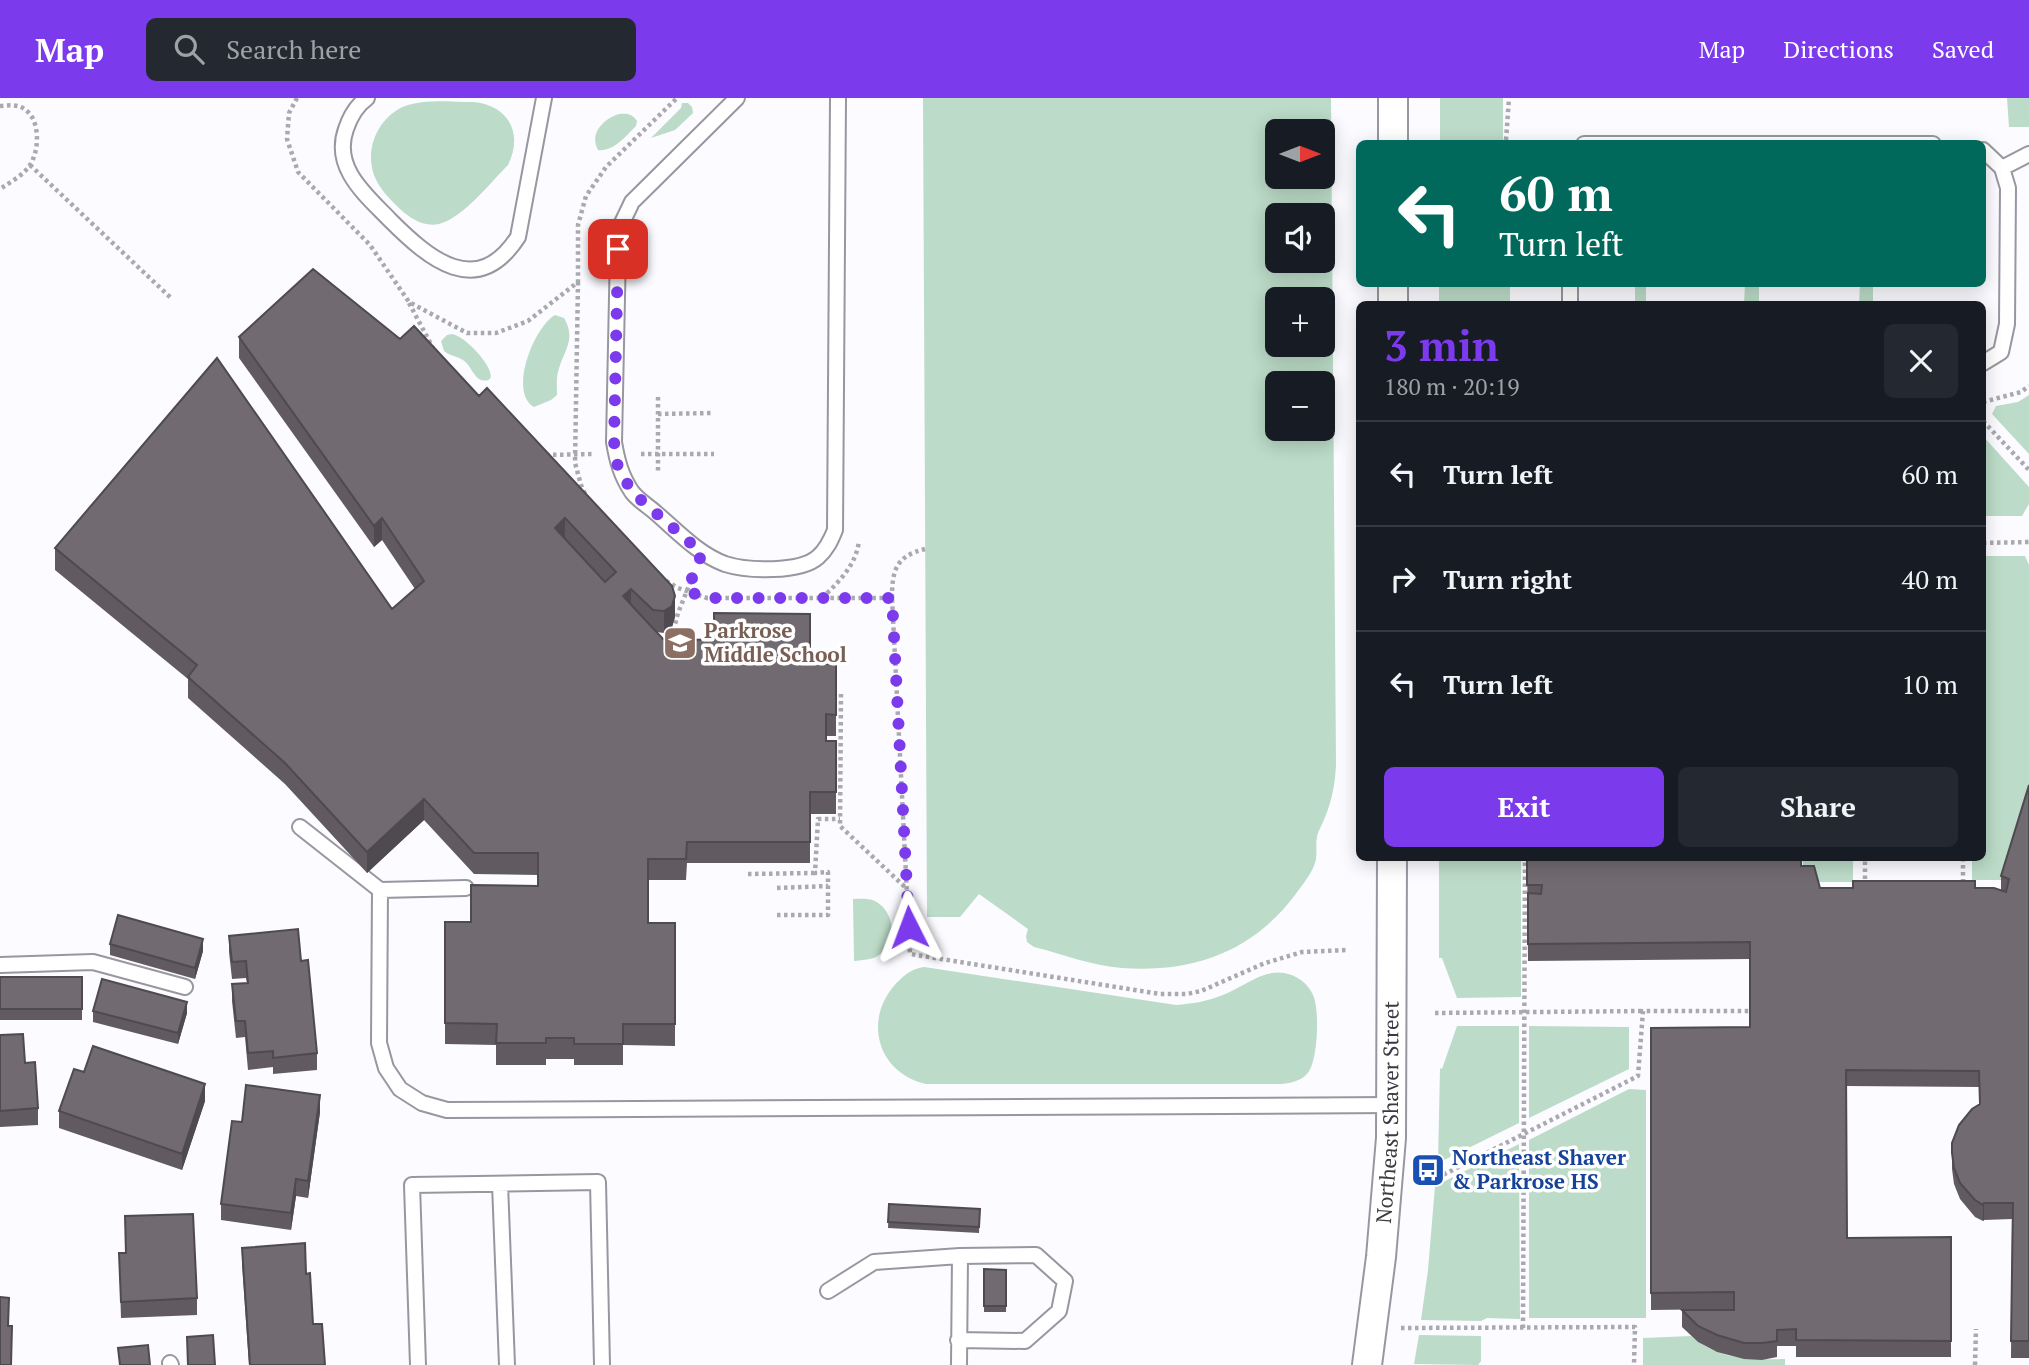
<!DOCTYPE html>
<html lang="en">
<head>
<meta charset="utf-8">
<style>
  :root { --surface:#171b24; --page:#242831; --text:#f1f3f6; --muted:#9ea1a6; --line:#363941; --accent:#7c3aed }
  body { margin:0; font-family:"PT Serif",serif; background:var(--page); color:var(--text); height:100vh; display:flex; flex-direction:column; font-size:26px; white-space:nowrap }
  * { box-sizing:border-box; margin:0 }
  p { font-size:23px; color:var(--muted) }
  .icon { flex:none; width:38px; height:38px; fill:none; stroke:currentColor; stroke-width:2; stroke-linecap:round; stroke-linejoin:round }
  .map { position:relative; flex:1; overflow:hidden }
  .panel { position:absolute; left:1356px; top:203px; width:630px; height:560px; display:flex; flex-direction:column; background:var(--surface); border-radius:10px; box-shadow:0 4px 18px #0003 }
  .panel>* { flex:none }
  .banner { position:absolute; left:1356px; top:42px; width:630px; height:147px; border-radius:10px; box-shadow:0 4px 18px #0003; background:#00695c; color:#fff; overflow:hidden }
  .needle { width:46px; rotate:90deg }
  .fabs { position:absolute; left:1265px; top:21px; display:grid; gap:14px }
  .fabs a { display:grid; place-items:center; width:70px; height:70px; border-radius:10px; background:var(--surface); box-shadow:0 4px 18px #0003; font-size:35px }
  .pin { position:absolute; display:grid; place-items:center; width:60px; height:60px; color:#fff; margin:-30px; border-radius:14px; box-shadow:0 4px 10px #0006 }
  .me { position:absolute; width:77px; margin:-38px; rotate:357deg; stroke-linejoin:round; filter:drop-shadow(0 0 5px #0008) }
  .turn { display:flex; align-items:center; gap:24px; height:147px; padding:0 28px; font-size:32px }
  .turn .icon { width:91px; height:91px; stroke-width:2.5 }
  .turn b { display:block; font-size:49px; line-height:60px }
  .round { display:grid; place-items:center; flex:none; width:74px; height:74px; border-radius:10px; background:var(--page) }
  .headline { display:flex; align-items:center; justify-content:space-between; height:119px; padding:0 28px }
  h1 { font-size:42px; font-weight:700; line-height:52px; color:var(--accent) }
  .action { display:flex; gap:14px; margin-top:auto; padding:14px 28px }
  .action a { flex:1; height:80px; border-radius:10px; background:var(--accent); color:#fff; font-size:28px; font-weight:700; line-height:80px; text-align:center }
  .action a+a { background:var(--page); color:var(--text) }
  ul { padding:0; list-style:none }
  li { display:flex; align-items:center; gap:21px; height:105px; padding:0 28px; border-top:2px solid var(--line) }
  li div { flex:1 }
  li b { display:block; font-size:26px }
  li em { font-style:normal }
  header { display:flex; align-items:center; gap:42px; box-sizing:border-box; height:98px; padding:0 35px; background:var(--accent); color:#fff }
  header strong { font-size:33px }
  nav { display:flex; gap:38px; margin-inline-start:auto; font-size:24px }
  .search { width:490px; height:63px; background:var(--page); display:flex; align-items:center; gap:18px; box-sizing:border-box; padding:0 24px; border-radius:10px; color:var(--muted); font-size:26px }
  .map>svg:first-child { display:block }
  .green { fill:#bcdbc8; fill-rule:evenodd }
  .lines { fill:none; stroke-linecap:round; stroke-linejoin:round }
  .lane-casing { stroke:#9897a0; stroke-width:18 }
  .street-casing { stroke:#9897a0; stroke-width:32 }
  .path { stroke:#aaaaae; stroke-width:4.5; stroke-dasharray:3.5 3.5; stroke-linecap:butt }
  .lane { stroke:#fff; stroke-width:14 }
  .street { stroke:#fff; stroke-width:28 }
  .wall { fill:#615b61 }
  .shaded-wall { fill:#4f4a4f }
  .building { fill:#716a71; stroke:#4f4a4f; stroke-width:2; fill-rule:evenodd }
  .route { stroke:#7c3aed; stroke-width:12; stroke-dasharray:0 21.6 }
  .labels { text-anchor:middle; stroke-width:7; stroke-linejoin:round; paint-order:stroke }
  .education-label { font-size:21px; font-weight:bold; fill:#785e54; stroke:#fff; text-anchor:start }
  .street-label { font-size:21px; fill:#3b3b3f; stroke:#fff }
  .transit-label { font-size:21px; font-weight:bold; fill:#164399; stroke:#fff; text-anchor:start }
</style>
</head>
<body>
<header>
<strong>Map</strong>
<div class="search"><svg class="icon" aria-label="search" viewBox="0 0 24 24"><circle cx="10" cy="10" r="6"/><path d="M15 15l6 6"/></svg>Search here</div>
<nav><a>Map</a><a>Directions</a><a>Saved</a></nav>
</header>
<div class="map">
<svg width="2029" height="1267" viewBox="0 0 2029 1267">
  <rect width="100%" height="100%" fill="#fcfbff"/>
  <path class="green" d="M923 0H1331L1336 667C1335 685 1332 703 1325 719 1323 726 1318 732 1317 739 1315 748 1318 756 1315 765 1311 777 1302 787 1295 797 1252 854 1193 875 1122 870 1092 868 1063 856 1034 849L1027 844 1026 838 1028 831 979 796 960 819H927ZM1278 33H1323V79H1278ZM1278 117H1323V163H1278ZM1278 201H1323V247H1278ZM1278 285H1323V331H1278Z
    M1440 0H1503V44L1510 45H1440Z
    M2007 0H2029V29H2009Z
    M473 4C508 7 524 35 508 67 490 85 463 120 439 126 424 129 411 121 400 111 390 101 379 91 374 77 364 49 380 16 408 7 428 1 452 4 473 4Z
    M682 5H688L692 9 693 15 691 17 675 32 651 40 681 10Z
    M619 16C626 15 633 16 637 23L636 28C625 39 613 54 598 52 589 36 603 21 619 16Z
    M1439 186H1510V206H1439Z
    M1635 186H1646V206H1635Z
    M1745 186H1759V206H1744Z
    M1860 186H1873V206H1859Z
    M555 217 564 220C577 242 563 253 558 274 556 282 557 290 557 297L551 302 534 309C508 294 534 229 555 217Z
    M452 236C470 239 509 288 481 282 474 280 470 266 463 262 457 258 450 258 444 253L441 243 447 237Z
    M2029 297V356L1992 316 1996 308 2018 304Z
    M1983 338 2029 389V406L2022 418H1983Z
    M1983 458H2025L2029 467V694L2003 782H1972V760H1983Z
    M1439 760H1521V899L1457 900 1442 860H1439Z
    M1803 760H1853V784H1819L1803 781Z
    M853 801C860 801 868 800 875 803 896 814 898 847 876 859 870 862 861 862 854 863Z
    M924 869 1176 907C1192 906 1208 903 1223 897 1242 890 1263 871 1284 875 1296 877 1308 885 1313 897 1320 911 1318 965 1307 976 1300 983 1291 985 1282 986H926C880 976 863 926 893 889 902 879 910 871 924 869Z
    M1457 928H1519V1025L1438 1065 1440 970 1442 971Z
    M1529 928 1629 929V971L1529 1020Z
    M1629 991 1646 992V1220H1529V1042Z
    M1519 1046 1520 1221 1487 1220 1481 1223 1421 1222 1428 1172 1435 1088Z
    M1419 1237 1481 1238V1263L1478 1267 1414 1266Z
    M1691 1238C1718 1262 1752 1262 1785 1261V1267H1643V1240Z"/>
  <g class="lines">
    <g class="lane-casing">
      <path id="lane" d="M367 0C356 8 350 19 346 31 332 70 366 97 390 122 429 161 477 202 518 139L544 0
        M737 0 632 104 621 127 618 151 614 344C617 362 621 378 632 394 638 402 648 408 656 415 677 433 698 456 725 466 747 473 800 475 818 459 827 451 831 442 835 432L838 0
        M1584 46H1933
        M1983 52 2002 70 2008 90 2007 226 2001 254 1983 265
        M2002 70 2029 56
        M1570 206V186
        M300 729 380 792 466 790
        M380 792 379 945 386 970 400 991 422 1005 447 1012 1392 1007
        M0 867 93 864 185 889
        M500 1086 507 1267
        M828 1193 874 1164 960 1158 959 1267
        M958 1242 1025 1243 1059 1213 1065 1183 1036 1157 960 1158
        M170 1265 171 1267
        M418 1267 412 1087 598 1084 602 1267"/>
    </g>
    <g class="street-casing">
      <g id="street">
        <path d="M1393 0V46"/>
        <path d="M1393 186V206"/>
        <path id="s1" d="M1367 1267 1381 1159 1391 1040 1392 760"/>
      </g>
    </g>
    <path class="path" d="M297 0 289 15 287 41 298 74 370 147 409 204 467 235H496L528 223 578 184V127L586 98 606 69 677 0
      M0 8C9 7 20 6 27 13 39 23 39 48 33 61 28 75 12 83 0 91
      M1506 42 1509 0
      M30 67 171 200
      M578 184 575 365 581 387 586 398
      M409 205 433 250
      M658 299V375
      M1983 304 2021 294 2029 288
      M658 316 714 315
      M1983 323 2029 372
      M641 356H714
      M546 357 594 356
      M1983 445 2029 444
      M666 483 678 490 707 500H892L910 856 1160 896H1187L1201 893 1265 865 1302 854 1348 852
      M822 500C839 484 856 467 859 443
      M892 500C892 472 896 458 925 451
      M670 546 678 515 694 475
      M841 596 840 728 906 790
      M1963 760V782
      M748 776 815 775
      M1865 781V760
      M777 790 828 788
      M777 817H828V774L815 775 818 721H840
      M1435 915 1643 913
      M1431 1083 1638 978 1643 913H1749
      M1401 1230 1635 1229 1634 1267
      M1523 1230 1525 760
      M1975 1267 1976 1231"/>
    <use href="#lane" class="lane"/>
    <use href="#street" class="street"/>
  </g>
  <path class="wall" d="M313 171 675 519 672 529 664 535 656 534 663 541 810 566H836V638H826V643H836V716H810V765H687L686 782H648V825H675V948L623 947V967H574V961H546V967H496V947L445 946V824H471L538 788V777L474 776 424 722 367 775 285 686 188 600V581L55 472V450L392 511 415 491 382 442 374 449 239 260V239Z
    M2029 687V1260H2011L2012 1121 1984 1122 1983 1123 1975 1119 1960 1101 1954 1086 1952 1071V1055L1980 1006 1979 989 1846 988 1847 1140 1951 1139V1259H1796V1248H1777V1259L1762 1262 1744 1261 1717 1254 1698 1244 1682 1229V1212H1734V1211L1651 1212V930L1750 929V861L1528 863 1527 760 1801 768 1820 790H1975L2001 792V778Z
    M229 838 301 863 317 955V972L273 976V969L248 972 245 939 236 940 232 903V886L247 885 246 880 232 881 229 854Z
    M110 846 203 853 195 881 110 857Z
    M0 879H82V922H0Z
    M93 913 187 915 178 946 93 924Z
    M0 937 25 965 38 1010V1027L0 1029Z
    M84 974 205 1003 182 1072 59 1030V1013Z
    M320 1014 308 1100 296 1098 291 1132 221 1122V1106L242 1024Z
    M889 1106 980 1111 979 1135 888 1130Z
    M242 1150 313 1226 325 1267H249L242 1166Z
    M119 1155H125L197 1200V1217L121 1220Z
    M984 1171 1006 1172V1214H984Z"/>
  <path class="shaded-wall" d="M382 420V442L374 449V428Z
    M565 420V442L555 430Z
    M631 491V512L623 498Z
    M675 498V519L672 529 664 535V513Z
    M424 701V722L367 775V754Z
    M203 841V853L195 881V870Z
    M187 904V915L178 946V935Z
    M205 986V1003L182 1072V1056Z
    M320 997V1014L308 1100V1083Z
    M296 1081V1098L291 1132V1115Z
    M1984 1105V1122L1983 1123V1107Z"/>
  <path class="building" d="M313 171 400 241 414 228 479 298 487 290 672 488 675 498 672 508 664 513 653 512 631 491 623 498 663 541 714 542V515L810 516V566H836V617L826 616V643H836V694H810V744H687L686 761H648V825H675V926H623V946H574V940H546V945H496L497 926 445 925V824H471V787L538 788V755H474L424 701 367 754 285 665 188 579 197 567 55 450 217 260 392 511 424 483 382 420 374 428 239 239ZM565 420 616 474 605 484 555 430Z
    M2029 687V1243H2011L2013 1105H1984L1983 1107 1975 1102 1960 1085 1954 1070 1952 1055V1045L1959 1027 1972 1011 1980 1006 1979 973 1846 972 1847 1140 1951 1139V1243L1796 1242V1231L1777 1232V1243L1762 1245H1744L1717 1237 1698 1228 1682 1212H1734V1194L1651 1195V930L1750 929V844L1528 846V795L1541 796 1542 787H1527V760H1801V768H1814L1820 790H1853V783H1975V790H1994L2006 794 2009 781 2001 778Z
    M118 817 203 841 195 870 110 846Z
    M298 831 301 863 308 862 317 955 273 960V953L248 955 245 923H236L232 886 248 885 246 863 232 864 229 838Z
    M0 879H82V911H0Z
    M102 881 187 904 178 935 93 913Z
    M23 936 25 965 35 964 38 1010 0 1013V937Z
    M93 948 205 986 182 1056 59 1013 74 971 84 974Z
    M246 987 320 997 308 1083 296 1081 291 1115 221 1106 232 1023 242 1024Z
    M889 1106 980 1111 979 1129 888 1124Z
    M193 1116 197 1200 121 1204 119 1155H126L125 1118Z
    M305 1145 306 1176 310 1175 313 1226H322L325 1267H250L242 1150Z
    M984 1171 1006 1172V1208H984Z
    M0 1199 9 1200 8 1228H12L11 1267H0Z
    M213 1237 215 1267H188L187 1239Z
    M148 1247 150 1267H120L118 1250Z"/>
  <g class="lines">
    <path class="route" d="M618 151 614 344 618 370 633 395 702 455 687 493 707 500H892L909 829"/>
  </g>
  <defs>
    <g id="school-square" transform="scale(1.75)"><rect x="-9" y="-9" width="18" height="18" rx="4" fill="#8d6e63" stroke="#fff"/><path d="M0-5L7-2L0 1L-7-2ZM-4 1L0 2.5L4 1V4Q0 6-4 4Z" fill="#fff"/></g>
    <g id="bus-square" transform="scale(1.75)"><rect x="-9" y="-9" width="18" height="18" rx="4" fill="#1a4fb4" stroke="#fff"/><path d="M-5-6H5V4H4V6H2V4H-2V6H-4V4H-5ZM-3.5-4V0h7V-4ZM-3.5 1.2v1.5H-2V1.2ZM2 1.2v1.5H3.5V1.2Z" fill="#fff"/></g>
  </defs>
  <g fill-rule="evenodd">
    <use href="#school-square" x="680" y="545"/>
    <use href="#bus-square" x="1428" y="1072"/>
  </g>
  <g class="labels">
    <g class="education-label">
      <text x="704" y="540">Parkrose<tspan x="704" dy="24">Middle School</tspan></text>
    </g>
    <g class="street-label">
      <text dy="7" stroke="none"><textPath href="#s1" startOffset="254">Northeast Shaver Street</textPath></text>
    </g>
    <g class="transit-label">
      <text x="1452" y="1067">Northeast Shaver<tspan x="1452" dy="24">&amp; Parkrose HS</tspan></text>
    </g>
  </g>
</svg>
<div class="fabs">
<a><svg class="needle" viewBox="-14 -14 28 28"><path d="M0-13l5 13h-10z" fill="#e53935"/><path d="M0 13l5-13h-10z" fill="#9ea1a6"/></svg></a>
<a><svg class="icon" aria-label="sound" viewBox="0 0 24 24"><path d="M4 9h4l5-4v14l-5-4H4zM17 9q2 3 0 6"/></svg></a>
<a>+</a>
<a>−</a>
</div>
<div class="pin" style="left:618px;top:151px;background:#d93025"><svg class="icon" aria-label="arrive" viewBox="0 0 24 24"><path d="M6 21V4h12l-3 4 3 4H6"/></svg></div>
<svg class="me" style="left:909px;top:829px" viewBox="-20 -20 40 40"><path d="M0-17L14 15 0 8-14 15z" fill="#7c3aed" stroke="#fff" stroke-width="4"/></svg>
<div class="banner">
<div class="turn"><svg class="icon" aria-label="left" viewBox="0 0 24 24"><path d="M17 20v-9H6M10 6l-5 5 5 5"/></svg><div><b>60 m</b>Turn left</div></div>
</div>
<section class="panel">
<div class="headline"><div><h1>3 min</h1><p>180 m · 20:19</p></div><a class="round"><svg class="icon" aria-label="close" viewBox="0 0 24 24"><path d="M6 6l12 12M18 6L6 18"/></svg></a></div>
<ul>
<li><svg class="icon" aria-label="left" viewBox="0 0 24 24"><path d="M17 20v-9H6M10 6l-5 5 5 5"/></svg><div><b>Turn left</b></div><em>60 m</em></li>
<li><svg class="icon" aria-label="right" viewBox="0 0 24 24"><path d="M7 20v-9h11M14 6l5 5-5 5"/></svg><div><b>Turn right</b></div><em>40 m</em></li>
<li><svg class="icon" aria-label="left" viewBox="0 0 24 24"><path d="M17 20v-9H6M10 6l-5 5 5 5"/></svg><div><b>Turn left</b></div><em>10 m</em></li>
</ul>
<div class="action"><a>Exit</a><a>Share</a></div>
</section>
</div>
</body>
</html>
